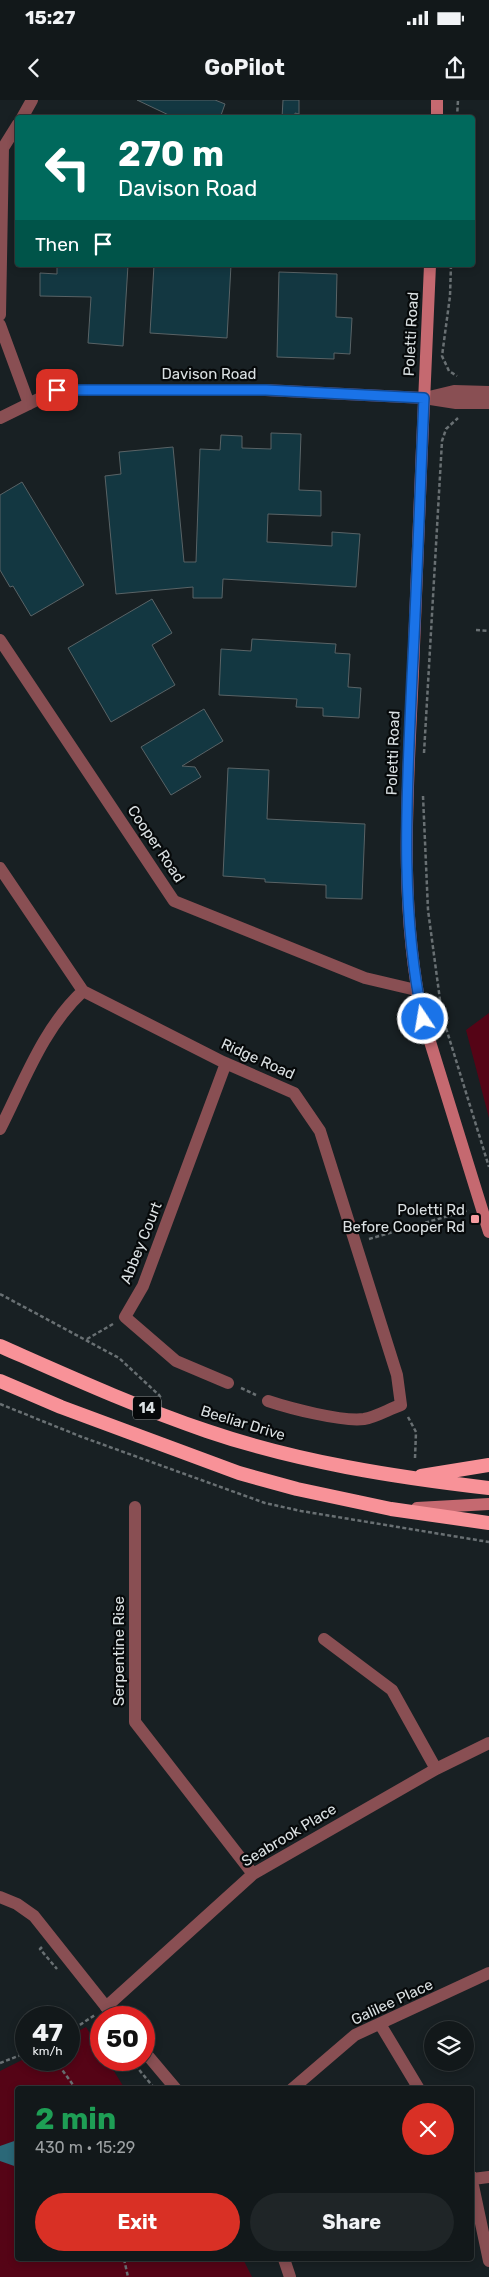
<!DOCTYPE html>
<html lang="en">
<head>
<meta charset="utf-8">
<style>
  :root { --surface:#12181a; --page:#1f2527; --text:#f1f3f6; --muted:#9ca0a2; --line:#313739; --accent:#d93025 }
  body { margin:0; font-family:Rubik,sans-serif; background:var(--page); color:var(--text); height:100vh; display:flex; flex-direction:column; font-size:19px; white-space:nowrap }
  * { box-sizing:border-box; margin:0 }
  p { font-size:16px; color:var(--muted) }
  .icon { flex:none; width:28px; height:28px; fill:none; stroke:currentColor; stroke-width:2; stroke-linecap:round; stroke-linejoin:round }
  .map { position:relative; flex:1; overflow:hidden }
  .details { position:absolute; left:15px; top:1986px; width:459px; height:175px; display:flex; flex-direction:column; background:var(--surface); border-radius:5px; box-shadow:0 2px 8px #0003,0 0 0 1px var(--line) }
  .details>* { flex:none }
  .hud { position:absolute; left:15px; top:15px; width:460px; height:152px; border-radius:5px; box-shadow:0 2px 8px #0003,0 0 0 1px var(--line); background:#00695c; color:#fff; overflow:hidden }
  .controls { position:absolute; left:424px; top:1921px; display:grid; gap:10px }
  .controls a { display:grid; place-items:center; width:50px; height:50px; border-radius:50%; background:var(--surface); box-shadow:0 2px 8px #0003,0 0 0 1px var(--line); font-size:25px }
  .speed { position:absolute; left:15px; top:1906px; display:flex; gap:10px; font-size:25px; font-weight:700; text-align:center }
  .speed>* { display:grid; place-content:center; width:65px; height:65px; border-radius:50%; background:var(--surface); box-shadow:0 2px 8px #0003,0 0 0 1px var(--line); line-height:1 }
  .speed small { font-size:12px; font-weight:400 }
  .speed .limit { border:8px solid #d22; background:#fff; color:#111 }
  .pin { position:absolute; display:grid; place-items:center; width:42px; height:42px; color:#fff; margin:-21px; border-radius:10px; box-shadow:0 2px 8px #0006 }
  .me { position:absolute; width:55px; margin:-28px; rotate:348deg; stroke-linejoin:round; filter:drop-shadow(0 0 4px #0008) }
  .turn { display:flex; align-items:center; gap:18px; height:105px; padding:0 20px; font-size:22px }
  .turn .icon { width:65px; height:65px; stroke-width:2.5 }
  .turn b { display:block; font-size:35px; line-height:42px }
  .then { display:flex; align-items:center; height:48px; padding:0 20px; background:#0003; gap:10px; font-size:19px }
  .round { display:grid; place-items:center; flex:none; width:52px; height:52px; border-radius:26px; background:var(--page) }
  .summary { display:flex; align-items:center; justify-content:space-between; height:85px; padding:0 20px }
  h1 { font-size:30px; font-weight:700; line-height:38px; color:#1e9e55 }
  .cta { display:flex; gap:10px; margin-top:auto; padding:10px 20px }
  .cta a { flex:1; height:58px; border-radius:30px; background:var(--accent); color:#fff; font-size:20px; font-weight:700; line-height:58px; text-align:center }
  .cta a+a { background:var(--page); color:var(--text) }
  .status { display:flex; justify-content:space-between; align-items:center; height:35px; padding:0 25px; background:var(--surface); direction:ltr }
  .status svg { height:14px; fill:currentColor }
  header { display:flex; justify-content:space-between; align-items:center; height:65px; padding:0 20px; background:var(--surface); font-size:22px; font-weight:700 }
  .map>svg:first-child { display:block }
  .green { fill:#550416 }
  .water { fill:#2b6878 }
  .building { fill:#133741; stroke:#596366 }
  .lines { fill:none; stroke-linecap:round; stroke-linejoin:round }
  .path { stroke:#697073; stroke-width:2.5; stroke-dasharray:4 2.5; stroke-linecap:butt }
  .minor { stroke:#894f53; stroke-width:12 }
  .tertiary { stroke:#894f53; stroke-width:12 }
  .secondary { stroke:#c56970; stroke-width:12 }
  .trunk { stroke:#f89298; stroke-width:14 }
  .route-casing { stroke:#114b97; stroke-width:12 }
  .route { stroke:#1a73e8; stroke-width:9 }
  .poi-dot { fill:#f49b9f; stroke:#06090a; stroke-width:2 }
  .labels { text-anchor:middle; stroke-width:4.5; stroke-linejoin:round; paint-order:stroke }
  .shield { fill:#06090a; stroke:#9aa0a1; stroke-width:1 }
  .shield-label { font-size:14px; font-weight:bold; fill:#dae0e2 }
  .street-label { font-size:15px; fill:#dae0e2; stroke:#06090a }
  .poi-label { font-size:15px; fill:#dae0e2; stroke:#06090a; text-anchor:end }
</style>
</head>
<body>
<div class="status"><b>15:27</b><svg viewBox="0 0 49 12"><path d="M0 12V9h3v3zM5 12V6h3v6zM10 12V3h3v9zM15 12V0h3v12zM26 1h20v11H26zM47 4h2v5h-2z"/></svg></div>
<header><svg class="icon" aria-label="back" viewBox="0 0 24 24"><path d="M15 5l-7 7 7 7"/></svg>GoPilot<svg class="icon" aria-label="share" viewBox="0 0 24 24"><path d="M12 15V3M7 8l5-5 5 5M5 13v7h14v-7"/></svg></header>
<div class="map">
<svg width="489" height="2177" viewBox="0 0 489 2177">
  <rect width="100%" height="100%" fill="#182023"/>
  <path class="green" d="M489 913V1018L466 930Z
    M86 1927 101 1951V1960H107L125 1989H18V2159H243L252 2177H0V1971L26 1958V1960H69V1936Z"/>
  <path class="water" d="M17 2040V2067L0 2061V2046Z"/>
  <path class="building" d="M137 0H215L225 4 220 18H175Z
    M283 0H299V14L295 13V18H282Z
    M57 165H128L123 246 88 243 91 197 40 196V173L57 174Z
    M154 165H231L227 238 150 233Z
    M279 172 337 174 336 217 352 218 350 254 334 253V259L277 257Z
    M271 333 301 334 299 390 321 391V416L268 414 267 442 332 446V432L360 434 356 487 223 479 222 498H193V487L116 494 105 376 121 374 119 352 173 347 184 462H196L200 349 220 350 221 335 242 336V348L271 349Z
    M22 382 84 485 31 516 13 486 10 487 0 470V395Z
    M152 499 172 533 152 545 175 585 111 622 68 548Z
    M252 539 336 544 335 553 350 554 348 587 361 588 359 618 323 616V608L296 607 297 599 219 595 221 549 251 551Z
    M204 609 223 641 182 666 195 667 201 677 171 695 141 647Z
    M228 668 269 670 267 719 365 724 362 799 326 798V785L265 782V779L223 776Z"/>
  <g class="lines">
    <path class="path" d="M457 18 458 0
      M451 165 450 196 442 256 449 271 457 276
      M476 530 489 531
      M424 653 442 341 446 329 458 318
      M423 696 428 810 442 915 489 1067
      M369 1139 469 1110
      M0 1194 119 1258 159 1295 161 1298
      M87 1239 113 1224
      M241 1288 256 1295
      M0 1304 82 1337 265 1403 301 1411 489 1442
      M408 1317 416 1332 415 1358
      M42 1847 40 1849 57 1869
      M69 1932 95 1915
      M55 1960 76 1989
      M131 1960 155 1989
      M0 1963 26 1953
      M124 2159 128 2177"/>
    <path class="minor" d="M22 18 32 0
      M0 215 3 48 18 24
      M0 225 29 304
      M429 297 454 291 489 292
      M0 318 57 290H265L424 298 456 303H489
      M0 540 174 801 365 878 416 890
      M0 768 83 891 223 962 294 993 320 1031 397 1275 401 1305C389 1309 376 1317 364 1319 342 1322 289 1308 268 1301
      M226 963 143 1186 125 1217 176 1261 228 1283
      M0 1029C24 982 43 928 83 891
      M135 1407V1622L253 1774
      M324 1539 392 1590 436 1669
      M106 1907 253 1774 436 1669 489 1643
      M380 1924 419 1989
      M292 1989 355 1935 489 1873
      M471 2076 489 2161
      M473 2079 489 2077"/>
    <path class="tertiary" d="M0 1797 17 1804 34 1816 115 1918
      M144 1951 176 1989
      M284 2159 290 2177"/>
    <path class="secondary" d="M437 18V0
      M430 165C424 300 418 436 413 571 408 686 398 806 423 919L489 1132
      M417 1408 489 1404"/>
    <path class="trunk" d="M0 1246C68 1276 136 1307 207 1331 298 1362 394 1377 489 1388
      M0 1281 61 1307 239 1373 297 1389 391 1409 489 1423
      M421 1376 489 1365"/>
  </g>
  <g class="lines">
    <g class="route-casing">
      <path id="route" d="M57 290H266L424 298C420 391 417 484 412 577 407 690 399 808 423 919"/>
    </g>
    <use href="#route" class="route"/>
  </g>
  <rect class="poi-dot" x="470" y="1114" width="10" height="10" rx="2.5"/>
  <g class="labels">
    <rect class="shield" x="133" y="1296.5" width="28" height="23" rx="4"/>
    <g class="shield-label">
      <text x="147" y="1313">14</text>
    </g>
    <g class="street-label">
      <text transform="translate(411 234) rotate(-87)" y="5">Poletti Road</text>
      <text x="209" y="279">Davison Road</text>
      <text transform="translate(393 653) rotate(-88)" y="5">Poletti Road</text>
      <text transform="translate(156 744) rotate(56)" y="5">Cooper Road</text>
      <text transform="translate(258 959) rotate(24)" y="5">Ridge Road</text>
      <text transform="translate(141 1143) rotate(-68)" y="5">Abbey Court</text>
      <text transform="translate(243 1323) rotate(17)" y="5">Beeliar Drive</text>
      <text transform="translate(119 1551) rotate(-90)" y="5">Serpentine Rise</text>
      <text transform="translate(289 1735) rotate(-31)" y="5">Seabrook Place</text>
      <text transform="translate(392 1902) rotate(-25)" y="5">Galilee Place</text>
    </g>
    <g class="poi-label">
      <text x="465" y="1115">Poletti Rd<tspan x="465" dy="17">Before Cooper Rd</tspan></text>
    </g>
  </g>
</svg>
<div class="controls">
<a><svg class="icon" aria-label="layers" viewBox="0 0 24 24"><path d="M12 4l9 5-9 5-9-5zM3 14l9 5 9-5"/></svg></a>
</div>
<div class="speed"><div>47<small>km/h</small></div><div class="limit">50</div></div>
<div class="pin" style="left:57px;top:290px;background:#d93025"><svg class="icon" aria-label="arrive" viewBox="0 0 24 24"><path d="M6 21V4h12l-3 4 3 4H6"/></svg></div>
<svg class="me" style="left:423px;top:919px" viewBox="-20 -20 40 40"><circle r="17" fill="#1a73e8" stroke="#fff" stroke-width="3"/><path d="M0-11L8 9 0 5-8 9z" fill="#fff"/></svg>
<div class="hud">
<div class="turn"><svg class="icon" aria-label="left" viewBox="0 0 24 24"><path d="M17 20v-9H6M10 6l-5 5 5 5"/></svg><div><b>270 m</b>Davison Road</div></div>
<div class="then">Then<svg class="icon" aria-label="arrive" viewBox="0 0 24 24"><path d="M6 21V4h12l-3 4 3 4H6"/></svg></div>
</div>
<section class="details">
<div class="summary"><div><h1>2 min</h1><p>430 m · 15:29</p></div><a class="round" style="background:#d93025;color:#fff"><svg class="icon" aria-label="close" viewBox="0 0 24 24"><path d="M6 6l12 12M18 6L6 18"/></svg></a></div>
<div class="cta"><a>Exit</a><a>Share</a></div>
</section>
</div>
</body>
</html>
